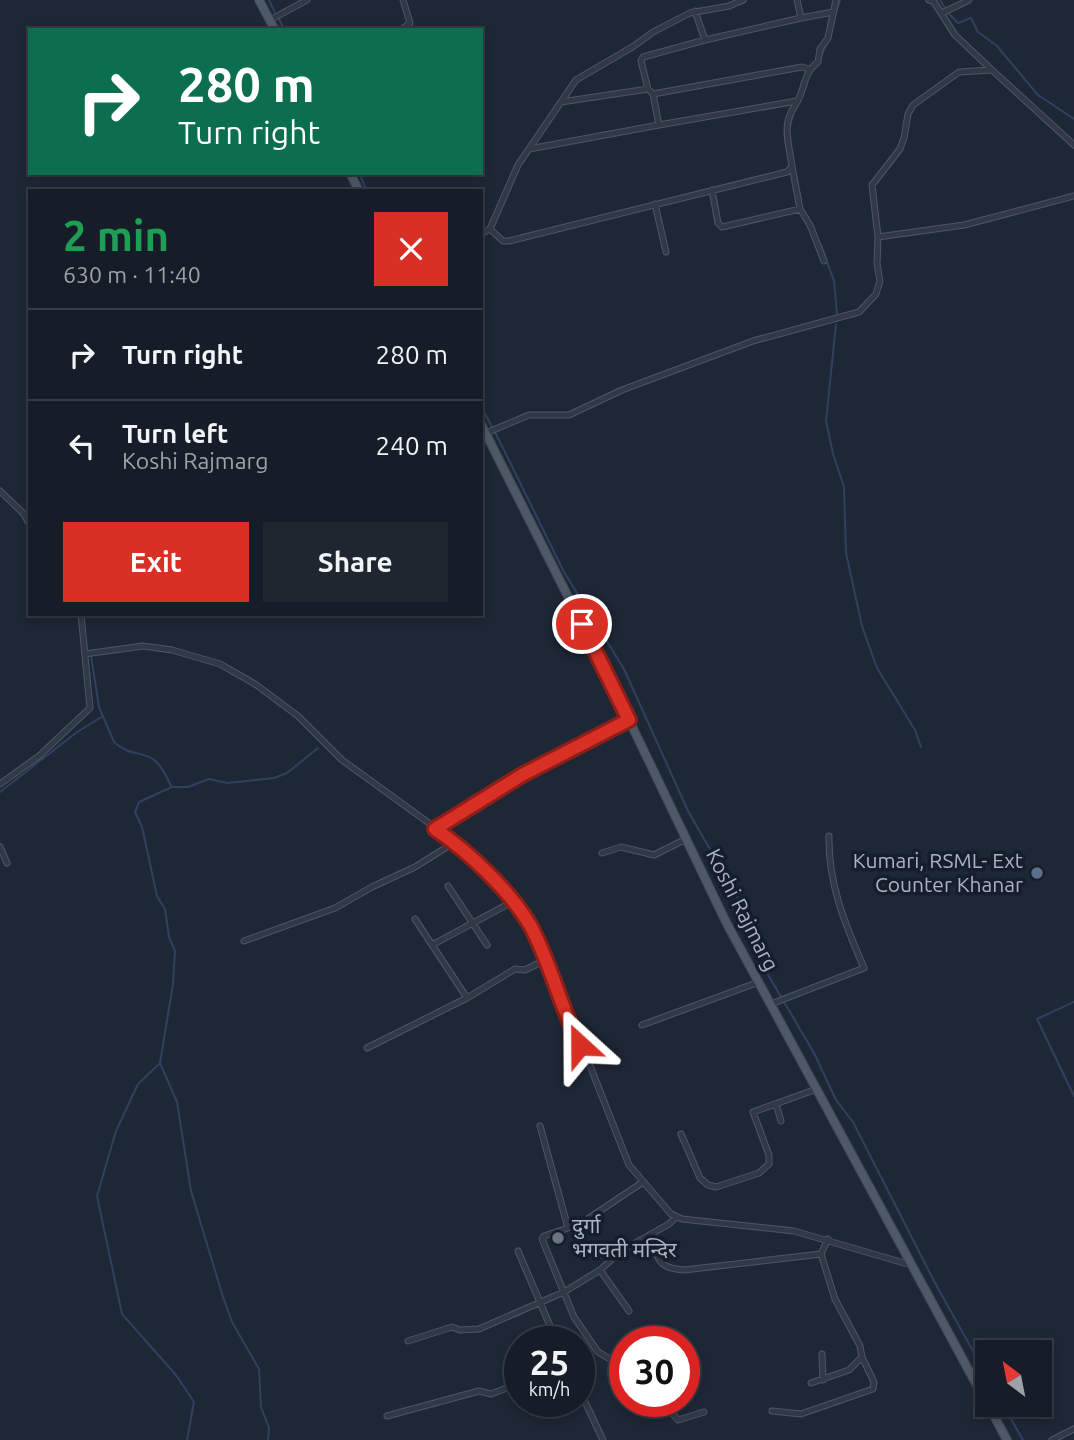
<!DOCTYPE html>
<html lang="en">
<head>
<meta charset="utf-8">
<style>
  :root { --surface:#161d28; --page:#1f2630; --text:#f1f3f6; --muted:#9ea2a8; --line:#353b45; --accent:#d93025 }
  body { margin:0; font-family:Ubuntu,"Noto Sans Devanagari",sans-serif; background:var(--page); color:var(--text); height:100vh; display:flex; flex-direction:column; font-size:26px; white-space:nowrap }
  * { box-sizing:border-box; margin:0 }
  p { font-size:23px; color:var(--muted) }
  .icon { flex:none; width:38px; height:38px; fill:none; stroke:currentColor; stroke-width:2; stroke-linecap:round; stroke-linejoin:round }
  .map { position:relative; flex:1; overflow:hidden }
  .details { position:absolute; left:28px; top:189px; width:455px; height:427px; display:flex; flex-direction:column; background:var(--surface); border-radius:0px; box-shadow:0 4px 10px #0003,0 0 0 2px var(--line) }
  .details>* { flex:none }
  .hud { position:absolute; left:28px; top:28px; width:455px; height:147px; border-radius:0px; box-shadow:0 4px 10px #0003,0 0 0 2px var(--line); background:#0b6e4f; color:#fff; overflow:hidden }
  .needle { width:46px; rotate:328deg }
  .buttons { position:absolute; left:975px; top:1340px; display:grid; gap:14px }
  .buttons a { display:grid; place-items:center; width:77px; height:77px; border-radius:0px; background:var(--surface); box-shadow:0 4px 10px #0003,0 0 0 2px var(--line); font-size:35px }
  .speed { position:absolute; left:504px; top:1326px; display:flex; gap:14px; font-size:35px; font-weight:700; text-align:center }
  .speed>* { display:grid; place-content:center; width:91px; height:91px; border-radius:50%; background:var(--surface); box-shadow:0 4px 10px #0003,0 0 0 2px var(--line); line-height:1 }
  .speed small { font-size:18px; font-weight:400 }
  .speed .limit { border:10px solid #d22; background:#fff; color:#111 }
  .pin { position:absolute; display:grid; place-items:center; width:60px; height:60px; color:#fff; margin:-30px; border:4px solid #fff; border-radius:50%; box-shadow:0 2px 7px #0007 }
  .me { position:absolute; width:77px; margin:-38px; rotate:336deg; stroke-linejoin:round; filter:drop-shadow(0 0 5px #0008) }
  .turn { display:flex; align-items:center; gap:24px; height:147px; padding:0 35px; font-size:32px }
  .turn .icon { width:91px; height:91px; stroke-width:2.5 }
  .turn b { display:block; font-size:49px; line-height:60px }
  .round { display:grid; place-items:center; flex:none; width:74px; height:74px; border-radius:0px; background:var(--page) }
  .headline { display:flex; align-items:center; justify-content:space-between; height:119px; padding:0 35px }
  h1 { font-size:42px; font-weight:700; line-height:52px; color:#1e9e55 }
  .button { display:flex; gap:14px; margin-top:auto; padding:14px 35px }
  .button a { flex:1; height:80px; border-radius:0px; background:var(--accent); color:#fff; font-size:28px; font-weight:700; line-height:80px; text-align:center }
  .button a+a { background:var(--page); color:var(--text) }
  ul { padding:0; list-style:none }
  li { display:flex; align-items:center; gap:21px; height:91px; padding:0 35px; border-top:2px solid var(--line) }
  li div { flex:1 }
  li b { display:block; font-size:26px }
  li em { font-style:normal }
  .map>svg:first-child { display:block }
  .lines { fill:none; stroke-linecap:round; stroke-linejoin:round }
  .stream { stroke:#30415e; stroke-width:2 }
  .street-casing { stroke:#4e5665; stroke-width:7 }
  .primary-casing { stroke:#3a4250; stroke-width:10 }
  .street { stroke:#313946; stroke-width:5 }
  .primary { stroke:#4f5867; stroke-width:8 }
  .route-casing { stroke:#8d1f18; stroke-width:18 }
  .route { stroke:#d93025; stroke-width:12 }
  .service-dot { fill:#5c6f8a; stroke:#171e2b; stroke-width:2.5 }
  .worship-dot { fill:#6b7280; stroke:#171e2b; stroke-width:2.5 }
  .labels { text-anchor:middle; stroke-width:7; stroke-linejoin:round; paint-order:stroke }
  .poi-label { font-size:21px; fill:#aab3c4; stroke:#171e2b; text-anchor:end }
  .street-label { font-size:21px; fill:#aab3c4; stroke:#171e2b }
</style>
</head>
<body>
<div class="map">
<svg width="1074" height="1440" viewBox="0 0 1074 1440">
  <rect width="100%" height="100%" fill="#1e2736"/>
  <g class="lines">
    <path class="stream" d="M269 0 276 15
      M940 0 945 8
      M836 12 840 0
      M948 13 958 23 971 18 978 32 997 46 1038 95 1074 119
      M279 19 284 30
      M832 29 835 18
      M822 54 831 35
      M790 126 794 112
      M359 173 367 191
      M799 191 801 202
      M821 245 834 281 837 314
      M836 324 826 421 833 454 844 487 846 553 862 626 877 668 915 730 921 747
      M481 406 492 427
      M495 432 564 572 624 669 688 811 746 912 744 922 760 961 814 1053 836 1100 853 1122 935 1283 987 1376
      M91 656 99 707 114 742C139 764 151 740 171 786
      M0 792 77 732 103 716
      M1074 1002 1037 1019 1074 1096
      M160 1063 177 1102 191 1191 223 1297 232 1322 259 1369 261 1407 269 1428 268 1440
      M1003 1405 1023 1440
      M187 1440 194 1402 176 1375 122 1314 97 1196 116 1131 138 1084 160 1063 173 984 175 951 169 937 165 909 157 896 142 827 135 812 139 802 172 787H188L209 779 227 783 274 778 287 773 318 748"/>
    <g class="street-casing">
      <path id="street" d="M929 0 934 2 955 35 992 70
        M942 13 969 0
        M801 18 833 12
        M270 20 307 0
        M401 30 410 23 403 0
        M705 40 801 18 797 0
        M648 89 641 61 643 57 705 40 695 11
        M653 94 659 125 797 101
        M561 102 648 89 653 94 802 67 809 69
        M529 149 659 125
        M712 190 718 223 722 227 800 209 792 166
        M655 204 666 252
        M800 209 810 225 824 261
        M490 229 503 241H509L787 172 792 166C790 152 785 134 788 121 790 111 797 104 800 96 806 81 805 72 818 62L820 49 828 38 836 0
        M481 234 490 229 518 165 576 80 634 46 653 32 690 13 729 6 743 0
        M878 237 964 225 1074 196
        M486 433 529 415H569L622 390 753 341 859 312 876 294 880 281 877 264 878 237 872 185 900 149 904 138 908 114 913 105 959 72 992 70 1074 145
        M0 491 23 513 30 525
        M85 654 143 646 172 650 220 664 255 684 298 716 342 760 455 842 499 886 529 924 587 1058 629 1165 671 1214 682 1219 794 1231 911 1265
        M0 784 39 756 90 708 81 614
        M435 829 521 775 629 720
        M0 847 7 863
        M602 853 621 847 654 855 686 839
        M448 886 487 945
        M415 919 467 998
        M244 941 335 908 372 887 415 867 455 842
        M432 945 512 902
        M771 1004 864 968C845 924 828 884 829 836
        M642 1025 759 982
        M367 1048 467 998 515 969 525 970 545 960
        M776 1104 781 1121
        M540 1126 568 1228
        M681 1134 700 1178 708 1185 716 1187 759 1173 769 1164V1155L753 1112 817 1089
        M650 1235C659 1259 656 1268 684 1270L821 1254
        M518 1251 557 1342
        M600 1270 629 1311
        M408 1341 452 1327 460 1330 479 1329 564 1292 600 1270 621 1251 669 1224 676 1217
        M822 1354 823 1380
        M625 1368 598 1352 574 1317 542 1239 544 1236 580 1224 643 1182
        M811 1383 849 1370 862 1357 860 1346 835 1299 821 1254 828 1239
        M579 1389 603 1440
        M662 1402 678 1420 704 1412
        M772 1411 801 1414 873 1389 874 1382 862 1357
        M387 1416 479 1391 491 1394 520 1383
        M1052 1440 1074 1429"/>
    </g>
    <g class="primary-casing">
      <path id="primary" d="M259 0 275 30
        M350 173 359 191
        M481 424 606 672 726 922 987 1404
        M988 1405 1007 1440"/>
    </g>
    <use href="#street" class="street"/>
    <use href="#primary" class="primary"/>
  </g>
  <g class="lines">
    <g class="route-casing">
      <path id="route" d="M580 1045C560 1007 551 963 530 925 510 891 468 851 435 829L522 775 629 720 582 624"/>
    </g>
    <use href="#route" class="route"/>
  </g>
  <circle class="service-dot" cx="1037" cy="873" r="7"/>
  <circle class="worship-dot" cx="558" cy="1238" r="7"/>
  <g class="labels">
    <g class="poi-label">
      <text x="1023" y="868">Kumari, RSML- Ext<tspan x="1023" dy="24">Counter Khanar</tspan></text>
      <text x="572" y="1233" text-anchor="start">दुर्गा<tspan x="572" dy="24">भगवती मन्दिर</tspan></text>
    </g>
    <g class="street-label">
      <text transform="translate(742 910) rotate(63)" y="7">Koshi Rajmarg</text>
    </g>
  </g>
</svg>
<div class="buttons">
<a><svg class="needle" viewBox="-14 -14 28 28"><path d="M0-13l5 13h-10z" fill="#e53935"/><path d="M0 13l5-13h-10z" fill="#9ea2a8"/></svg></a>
</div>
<div class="speed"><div>25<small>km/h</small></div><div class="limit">30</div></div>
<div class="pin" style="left:582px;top:624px;background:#d93025"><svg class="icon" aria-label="arrive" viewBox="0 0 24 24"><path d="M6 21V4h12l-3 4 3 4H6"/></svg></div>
<svg class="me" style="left:580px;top:1045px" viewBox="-20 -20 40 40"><path d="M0-17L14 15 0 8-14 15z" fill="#d93025" stroke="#fff" stroke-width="4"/></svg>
<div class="hud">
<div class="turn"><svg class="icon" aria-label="right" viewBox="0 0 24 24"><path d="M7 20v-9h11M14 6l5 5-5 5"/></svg><div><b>280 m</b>Turn right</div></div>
</div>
<section class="details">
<div class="headline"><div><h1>2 min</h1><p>630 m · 11:40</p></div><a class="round" style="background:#d93025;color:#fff"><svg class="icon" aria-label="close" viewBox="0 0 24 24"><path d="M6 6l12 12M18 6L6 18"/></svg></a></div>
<ul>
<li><svg class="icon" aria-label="right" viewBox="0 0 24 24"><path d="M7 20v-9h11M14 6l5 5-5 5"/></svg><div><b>Turn right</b></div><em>280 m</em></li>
<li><svg class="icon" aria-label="left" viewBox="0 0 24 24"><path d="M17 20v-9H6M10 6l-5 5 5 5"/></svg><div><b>Turn left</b><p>Koshi Rajmarg</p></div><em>240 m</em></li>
</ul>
<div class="button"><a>Exit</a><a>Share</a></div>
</section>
</div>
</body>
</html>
